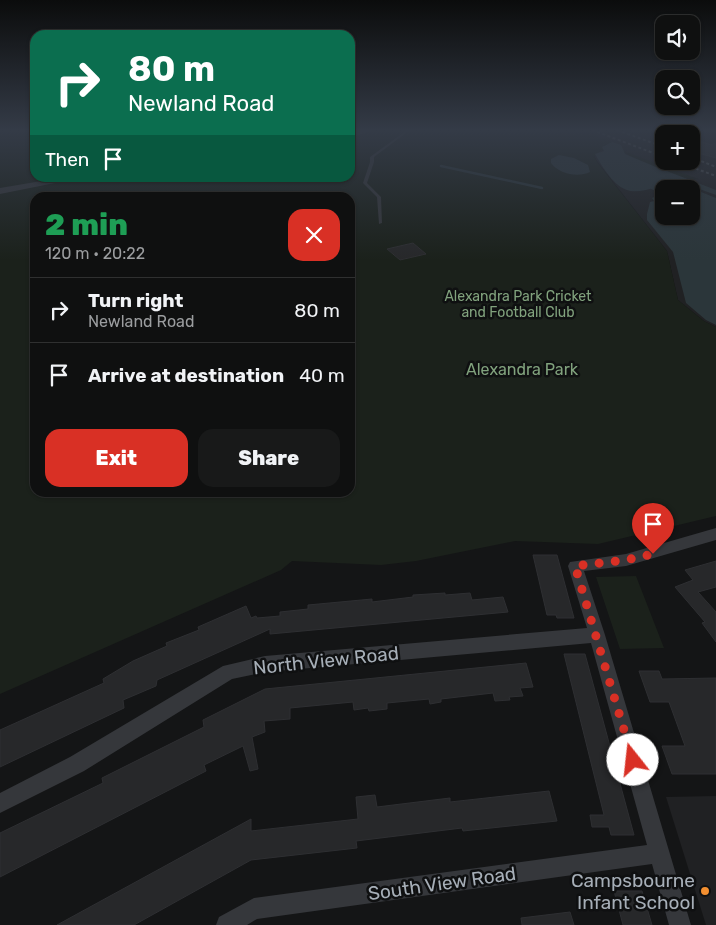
<!DOCTYPE html>
<html lang="en">
<head>
<meta charset="utf-8">
<style>
  :root { --surface:#0f1010; --page:#181919; --text:#f1f3f6; --muted:#9b9d9f; --line:#2f3030; --accent:#d93025 }
  body { margin:0; font-family:Rubik,sans-serif; background:var(--page); color:var(--text); height:100vh; display:flex; flex-direction:column; font-size:19px; white-space:nowrap }
  * { box-sizing:border-box; margin:0 }
  p { font-size:16px; color:var(--muted) }
  .icon { flex:none; width:28px; height:28px; fill:none; stroke:currentColor; stroke-width:2; stroke-linecap:round; stroke-linejoin:round }
  .map { position:relative; flex:1; overflow:hidden }
  .sheet { position:absolute; left:30px; top:192px; width:325px; height:305px; display:flex; flex-direction:column; background:var(--surface); border-radius:15px; box-shadow:0 1px 4px #0004,0 0 0 1px var(--line) }
  .sheet>* { flex:none }
  .hud { position:absolute; left:30px; top:30px; width:325px; height:152px; border-radius:15px; box-shadow:0 1px 4px #0004,0 0 0 1px var(--line); background:#0b6e4f; color:#fff; overflow:hidden }
  .buttons { position:absolute; left:655px; top:15px; display:grid; gap:10px }
  .buttons a { display:grid; place-items:center; width:45px; height:45px; border-radius:10px; background:var(--surface); box-shadow:0 1px 4px #0004,0 0 0 1px var(--line); font-size:25px }
  .pin { position:absolute; display:grid; place-items:center; width:42px; height:42px; color:#fff; margin:-51px -21px; border-radius:50% 50% 50% 0; rotate:-45deg; box-shadow:0 0 5px #0007 }
  .pin .icon { rotate:45deg }
  .me { position:absolute; width:55px; margin:-28px; rotate:344deg; stroke-linejoin:round; filter:drop-shadow(0 0 4px #0008) }
  .turn { display:flex; align-items:center; gap:18px; height:105px; padding:0 15px; font-size:22px }
  .turn .icon { width:65px; height:65px; stroke-width:2.5 }
  .turn b { display:block; font-size:35px; line-height:42px }
  .then { display:flex; align-items:center; height:48px; padding:0 15px; background:#0003; gap:10px; font-size:19px }
  .round { display:grid; place-items:center; flex:none; width:52px; height:52px; border-radius:15px; background:var(--page) }
  .head { display:flex; align-items:center; justify-content:space-between; height:85px; padding:0 15px }
  h1 { font-size:30px; font-weight:800; line-height:38px; color:#1e9e55 }
  .cta { display:flex; gap:10px; margin-top:auto; padding:10px 15px }
  .cta a { flex:1; height:58px; border-radius:15px; background:var(--accent); color:#fff; font-size:20px; font-weight:800; line-height:58px; text-align:center }
  .cta a+a { background:var(--page); color:var(--text) }
  ul { padding:0; list-style:none }
  li { display:flex; align-items:center; gap:15px; height:65px; padding:0 15px; border-top:1px solid var(--line) }
  li div { flex:1 }
  li b { display:block; font-size:19px }
  li em { font-style:normal }
  .map>svg:first-child { display:block }
  .built { fill:#202123; fill-rule:evenodd }
  .green { fill:#1b211b; fill-rule:evenodd }
  .water { fill:#2b363a }
  .lines { fill:none; stroke-linecap:round; stroke-linejoin:round }
  .stream { stroke:#2b363a; stroke-width:2.5 }
  .canal { fill:#2b363a; fill-rule:evenodd }
  .building { fill:#27282a; stroke:#2e2f32 }
  .service { fill:#35373b; fill-rule:evenodd }
  .minor { fill:#35373b; fill-rule:evenodd }
  .tertiary { fill:#35373b; fill-rule:evenodd }
  .rail { stroke:#484c50; stroke-width:2; stroke-dasharray:3 2.5; stroke-linecap:butt }
  .route { stroke:#d93025; stroke-width:9; stroke-dasharray:0 16.2 }
  .poi-dot { fill:#f38f30; stroke:#0f1011; stroke-width:2 }
  .labels { text-anchor:middle; stroke-width:5; stroke-linejoin:round; paint-order:stroke }
  .far-park-label { font-size:14px; fill:#81a27d; stroke:#0f1011 }
  .park-label { font-size:16px; fill:#81a27d; stroke:#0f1011 }
  .near-street-label { font-size:19px; fill:#a6aeb7; stroke:#0f1011 }
  .near-poi-label { font-size:19px; fill:#a6aeb7; stroke:#0f1011; text-anchor:end }
</style>
</head>
<body>
<div class="map">
<svg width="716" height="925" viewBox="0 0 716 925">
  <rect width="100%" height="100%" fill="#141516"/>
  <path class="built" d="M549 130H716V327L704 321 678 300 667 251 597 161 590 149 586 133 565 137ZM664 134H691V161H664ZM664 189H691V216H664Z
    M716 796V925H706L666 797Z"/>
  <path class="green" d="M0 130H35V178H350V130H549L565 137 586 133 612 142C606 149 599 151 594 156L597 162 667 251 678 300 704 321 716 327V516L598 544 515 541 416 561 381 565 292 561 281 570 0 694ZM35 198H350V492H35Z
    M623 151 698 179 682 178 631 157Z
    M636 576 664 648 620 649 596 577Z"/>
  <path class="water" d="M612 142 621 145 625 154 682 178C635 194 624 205 595 154L604 151 602 147Z
    M559 155 574 158 588 165 590 172C578 178 559 174 551 163V159Z
    M679 186H686L716 198V325L706 320 686 303 673 252 647 220V214L650 202 654 201 652 198 664 192V216H691V189H671Z"/>
  <g class="lines">
    <path class="stream" d="M441 166 542 188"/>
    <path class="canal" d="M658 170H664L716 190V195L658 174Z
      M651 185H657L664 189V194L651 189Z"/>
  </g>
  <path class="building" d="M691 138 711 145 716 143V158L691 151Z
    M413 243 426 254 400 260 387 249Z
    M533 555H557L574 618H557L556 615H547Z
    M716 561V587L698 592 716 612V642L702 623 705 622 675 587 693 580 685 570Z
    M445 593V595L470 593 472 600 503 597 508 612 270 634V629L157 680 156 686 123 700 124 708 0 767V730L104 683 103 679 133 661 167 646 166 643 199 630 198 627 246 606 251 618 256 616 257 618 280 616V612L308 609V605L372 599V602L413 597V595Z
    M564 654H585L634 835H611L609 827H592L590 815H604Z
    M526 663 533 687 520 688 523 696 509 697 510 700 495 701 493 693 441 699V702L430 704 429 699 387 703V709L369 711 368 708 354 710 353 702 290 708V719L264 721 265 732 252 737 258 769 250 771 243 746 204 765 206 771 0 877V833L103 783 102 778 204 727 203 720 265 689Z
    M639 671H659L662 679 716 678V774H672L662 746H685L669 702H650Z
    M549 791 557 821 463 831 462 828 356 841 357 848 251 860 134 925H57L251 819V831L358 819 356 797 375 795 377 807 450 798V802Z
    M614 891H642L652 925H623Z
    M570 912 574 925H522L521 918Z"/>
  <g class="lines">
    <path class="service" d="M407 130H410L374 157V162L367 183 381 197 382 223 379 224 377 197 363 183 370 162V157Z
      M564 130 563 132 560 130Z"/>
    <path class="minor" d="M716 528V540L626 566 584 571 605 635 691 925H669L652 864 257 919 247 925H216L219 917 254 898 647 845 591 643 265 672 232 679 84 771 0 813V793L70 757 223 666 265 656 587 628 568 566 570 562 626 554Z"/>
    <path class="tertiary" d="M361 130H373L350 138V134Z
      M59 178H74L70 180 0 194V188Z"/>
    <path class="rail" d="M592 130 664 157
      M617 130 664 147
      M691 157 716 167
      M675 161 716 176"/>
  </g>
  <linearGradient id="sky" x2="0" y2="1"><stop stop-color="#0b0c0c"/><stop offset="0.5" stop-color="#343b47"/><stop offset="1" stop-color="#343b47" stop-opacity="0"/></linearGradient>
  <rect width="716" height="260" fill="url(#sky)"/>
  <g class="lines">
    <path class="route" d="M633 760 575 566 626 560 653 554"/>
  </g>
  <circle class="poi-dot" cx="705" cy="891" r="5"/>
  <g class="labels">
    <g class="far-park-label">
      <text x="518" y="301">Alexandra Park Cricket<tspan x="518" dy="16">and Football Club</tspan></text>
    </g>
    <g class="park-label">
      <text x="522" y="375">Alexandra Park</text>
    </g>
    <g class="near-street-label">
      <text transform="translate(326 660) rotate(-6)" y="7">North View Road</text>
      <text transform="translate(442 883) rotate(-8)" y="7">South View Road</text>
    </g>
    <g class="near-poi-label">
      <text x="695" y="887">Campsbourne<tspan x="695" dy="22">Infant School</tspan></text>
    </g>
  </g>
</svg>
<div class="buttons">
<a><svg class="icon" aria-label="sound" viewBox="0 0 24 24"><path d="M4 9h4l5-4v14l-5-4H4zM17 9q2 3 0 6"/></svg></a>
<a><svg class="icon" aria-label="search" viewBox="0 0 24 24"><circle cx="10" cy="10" r="6"/><path d="M15 15l6 6"/></svg></a>
<a>+</a>
<a>−</a>
</div>
<div class="pin" style="left:653px;top:554px;background:#d93025"><svg class="icon" aria-label="arrive" viewBox="0 0 24 24"><path d="M6 21V4h12l-3 4 3 4H6"/></svg></div>
<svg class="me" style="left:633px;top:760px" viewBox="-20 -20 40 40"><circle r="19" fill="#fff"/><path d="M0-13L10 11 0 6-10 11z" fill="#d93025"/></svg>
<div class="hud">
<div class="turn"><svg class="icon" aria-label="right" viewBox="0 0 24 24"><path d="M7 20v-9h11M14 6l5 5-5 5"/></svg><div><b>80 m</b>Newland Road</div></div>
<div class="then">Then<svg class="icon" aria-label="arrive" viewBox="0 0 24 24"><path d="M6 21V4h12l-3 4 3 4H6"/></svg></div>
</div>
<section class="sheet">
<div class="head"><div><h1>2 min</h1><p>120 m · 20:22</p></div><a class="round" style="background:#d93025;color:#fff"><svg class="icon" aria-label="close" viewBox="0 0 24 24"><path d="M6 6l12 12M18 6L6 18"/></svg></a></div>
<ul>
<li><svg class="icon" aria-label="right" viewBox="0 0 24 24"><path d="M7 20v-9h11M14 6l5 5-5 5"/></svg><div><b>Turn right</b><p>Newland Road</p></div><em>80 m</em></li>
<li><svg class="icon" aria-label="arrive" viewBox="0 0 24 24"><path d="M6 21V4h12l-3 4 3 4H6"/></svg><div><b>Arrive at destination</b></div><em>40 m</em></li>
</ul>
<div class="cta"><a>Exit</a><a>Share</a></div>
</section>
</div>
</body>
</html>
